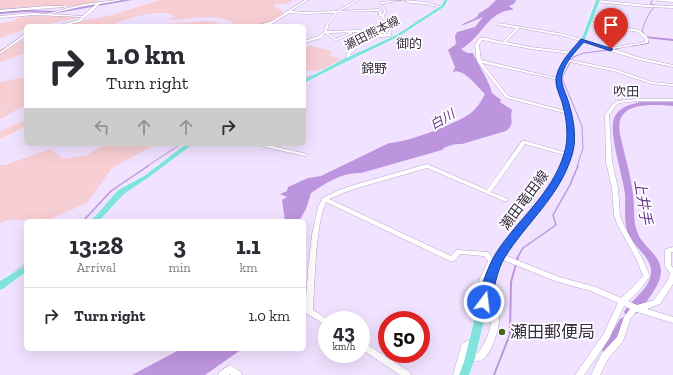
<!DOCTYPE html>
<html lang="en">
<head>
<meta charset="utf-8">
<style>
  :root { --surface:#fff; --page:#f2f2f3; --text:#2b2b33; --muted:#7c7c81; --line:#e1e1e2 }
  body { margin:0; font-family:"Zilla Slab","Noto Sans JP",serif; background:var(--page); color:var(--text); height:100vh; display:flex; flex-direction:column; font-size:15px; white-space:nowrap }
  * { box-sizing:border-box; margin:0 }
  p { font-size:13px; color:var(--muted) }
  .icon { flex:none; width:22px; height:22px; fill:none; stroke:currentColor; stroke-width:2; stroke-linecap:round; stroke-linejoin:round }
  .map { position:relative; flex:1; overflow:hidden }
  .drawer { position:absolute; left:24px; top:219px; width:282px; height:132px; display:flex; flex-direction:column; background:var(--surface); border-radius:6px; box-shadow:0 4px 16px #0002 }
  .drawer>* { flex:none }
  .top-card { position:absolute; left:24px; top:24px; width:282px; height:122px; border-radius:6px; box-shadow:0 4px 16px #0002; background:#fff; color:var(--text); overflow:hidden }
  .speed { position:absolute; left:318px; top:311px; display:flex; gap:8px; font-size:20px; font-weight:700; text-align:center }
  .speed>* { display:grid; place-content:center; width:52px; height:52px; border-radius:50%; background:var(--surface); box-shadow:0 4px 16px #0002; line-height:1 }
  .speed small { font-size:10px; font-weight:400 }
  .speed .limit { border:6px solid #d22; background:#fff; color:#111 }
  .pin { position:absolute; display:grid; place-items:center; width:34px; height:34px; color:#fff; margin:-41px -17px; border-radius:50% 50% 50% 0; rotate:-45deg; box-shadow:0 0 4px #0007 }
  .pin .icon { rotate:45deg }
  .me { position:absolute; width:44px; margin:-22px; rotate:15deg; stroke-linejoin:round; filter:drop-shadow(0 0 3px #0008) }
  .turn { display:flex; align-items:center; gap:14px; height:84px; padding:0 16px; font-size:18px }
  .turn .icon { width:52px; height:52px; stroke-width:2.5 }
  .turn b { display:block; font-size:28px; line-height:34px }
  .lanes { display:flex; align-items:center; height:38px; padding:0 16px; background:#0003; justify-content:center; gap:20px; direction:ltr }
  .lanes .off { opacity:.35 }
  .eta { display:flex; justify-content:space-evenly; align-items:center; height:68px; text-align:center }
  .eta b { font-size:24px; font-weight:700; line-height:28px }
  ul { padding:0; list-style:none }
  li { display:flex; align-items:center; gap:12px; height:56px; padding:0 16px; border-top:1px solid var(--line) }
  li div { flex:1 }
  li b { display:block; font-size:15px }
  li em { font-style:normal }
  .map>svg:first-child { display:block }
  .green { fill:#f7ced3 }
  .water { fill:#bd94de }
  .lines { fill:none; stroke-linecap:round; stroke-linejoin:round }
  .stream-far2 { stroke:#bd94de; stroke-width:1 }
  .stream-far1 { stroke:#bd94de; stroke-width:1.5 }
  .stream { stroke:#bd94de; stroke-width:2 }
  .river { fill:#bd94de; fill-rule:evenodd }
  .minor-casing { stroke:#7f6893; stroke-width:0.5 }
  .major-casing { stroke:#fff; stroke-width:1 }
  .minor { fill:#fff; fill-rule:evenodd }
  .major { fill:#82e3de; fill-rule:evenodd }
  .route { fill:#2563eb; stroke:#184099 }
  .poi-dot { fill:#47651a; stroke:#fff; stroke-width:1.5 }
  .labels { text-anchor:middle; stroke-width:3.5; stroke-linejoin:round; paint-order:stroke }
  .far-street-label { font-size:12px; fill:#382e41; stroke:#fff }
  .far-neighbourhood-label { font-size:13px; fill:#382e41; stroke:#fff }
  .far-quarter-label { font-size:13px; fill:#382e41; stroke:#fff }
  .far-water-label { font-size:13px; font-style:italic; fill:#6a378e; stroke:#fff }
  .street-label { font-size:14px; fill:#382e41; stroke:#fff }
  .water-label { font-size:15px; font-style:italic; fill:#6a378e; stroke:#fff }
  .near-poi-label { font-size:17px; fill:#382e41; stroke:#fff; text-anchor:start }
</style>
</head>
<body>
<div class="map">
<svg width="673" height="375" viewBox="0 0 673 375">
  <rect width="100%" height="100%" fill="#f1e2ff"/>
  <path class="green" d="M0 0H99C90 10 54 5 41 6 27 6 14 8 0 9Z
    M160 0H293L286 4H276H277L273 7 282 10 285 16 272 23 262 26H232V22C217 14 189 18 173 20L167 19 175 17 169 13H153L129 18 108 26H57L112 15Z
    M30 16 77 17 78 18 39 26H26V29L0 38V23L15 21 16 18Z
    M205 21 216 22 218 25 146 26Z
    M26 34V51H24L25 53 0 62V54L4 52 0 51V49L11 46 26 39 24 38Z
    M311 46 333 51 329 56 341 58 326 68 316 71 304 70V47Z
    M26 77V105L0 119V111L2 110H0V82Z
    M26 120V126L0 139V131Z
    M106 144H156L112 168 87 203 50 219 9 220 0 223V165H5L50 149 63 159 87 155Z"/>
  <path class="water" d="M496 0H516L514 4 509 6 514 10C489 9 480 40 461 49L467 53H473C479 67 488 78 492 93L501 100 500 102 512 110C509 120 516 123 506 131L462 144C456 144 446 145 442 150L361 173C343 172 325 183 311 193L306 209 299 221H285L282 200 287 197 280 194 287 191 288 187 308 178 321 176 389 143C406 143 459 123 472 112 478 107 481 101 485 94L484 93C477 86 462 67 453 72L455 67 448 50 456 44 455 36 457 32 475 27 483 17 461 26C466 21 472 21 478 16V14L489 7Z
    M181 349H242L205 375H132Z"/>
  <g class="lines">
    <path class="stream-far2" d="M414 23 426 16
      M644 34 642 31C645 22 648 12 656 6L650 3 653 0
      M632 46 649 43 648 40
      M613 50 622 47
      M350 56 361 51
      M336 63 347 57
      M304 79 313 75
      M146 167 181 144
      M577 167 583 148 582 126 562 78 573 57 584 53 609 50"/>
    <path class="stream-far1" d="M83 221 111 191 148 166
      M517 258 523 248 556 225 553 215 570 185 578 166"/>
    <path class="stream" d="M12 274 26 264
      M494 375 510 334 511 282 518 257"/>
    <path class="river" d="M124 0H132L57 13 25 12 0 14V12L25 10 57 11Z
      M644 36 673 39V41L646 38H644Z
      M641 102H673V106C659 105 630 102 622 116 617 124 620 135 622 143 626 160 631 177 633 194 635 207 632 223 639 236 645 248 661 256 661 271 661 283 650 297 643 306 638 311 634 318 626 315L624 312C632 298 653 288 651 269 649 256 635 247 629 236 623 223 626 207 625 194 623 175 607 131 615 116 621 106 632 104 641 102Z
      M624 317 628 319 630 322 628 325 612 354 608 355 604 354 602 350 604 346 620 319Z"/>
    <g class="minor-casing">
      <path id="minor" d="M117 0H123L100 4 80 22 61 26H56L78 20 82 17 34 15 0 18V16L34 13 45 14 84 4ZM96 4 83 16 50 14 84 6Z
        M305 0H308L291 11 304 12 337 11 356 0H359L340 11 378 9 381 11 382 15 384 11 380 2 402 0 382 4 386 11 384 16 386 21 385 24 392 31 390 34 391 35V36L373 38 356 45 355 50 350 54 351 56 346 61 344 60 347 56 346 54 352 50 354 43 366 38 378 35 359 32 328 33 336 39 351 32 353 33 336 41 325 33 321 38 304 43V41L319 36 324 32 327 23 335 13 304 14 289 13 268 26H265L268 24 259 26H255L272 21ZM378 11H379V16L382 17 384 21 383 24 389 31 387 34H381L380 33 359 30 327 31 329 23 338 12Z
        M404 0 425 2 443 7 442 8 425 4 410 3Z
        M597 0 646 5 673 6V8L646 7 596 2Z
        M658 0H673V2L659 1Z
        M47 6H63L64 7 0 12V10Z
        M588 22 640 30 649 39 648 43 613 49 641 58 673 65V67L639 60 564 36 519 28 506 42 531 47 572 52 574 53 572 54 531 49 482 40 479 45 481 60 561 79 559 80 482 63 508 96 570 112V114H568L506 98 477 61 475 45 480 38H485L503 42 516 28 497 25 498 23 564 34 609 48 645 42V39L638 32 589 24Z
        M25 34H26V36L0 54V52Z
        M565 59 615 69 652 82 673 84V86L652 84 613 71 566 61 564 60Z
        M637 99H673V101H637L619 103 615 107 609 115 612 162 618 188 620 215 623 224 642 258 650 276 639 291 628 301 637 305 654 300 668 280 670 274 665 265V251L666 249 673 247V252H671V265L673 268V284L660 304 647 309 673 317V323L637 312H636L631 318 623 341 608 359 600 375H591L602 353 617 337 624 317 630 309 624 306 609 339 584 375H575L603 335 618 303 591 291 555 281 498 258 497 256 498 254H502L559 277 596 287 621 298 633 287 643 276 636 258 617 224 614 215 612 188 606 162 605 115 612 105 617 101Z
        M522 141H526L570 154V155L568 156 525 144 491 192 508 199 509 200 508 201H504L427 168 357 188 343 193 329 199 451 256 456 250H458L488 252 494 261 487 280 491 282 492 284 491 286C486 287 481 285 479 281L488 261 484 256 460 254C457 258 455 262 450 261L326 202C320 215 319 230 317 244 315 266 314 288 313 310L329 320H327V326L306 313 305 311 308 271 312 235 318 207 323 198 339 190 354 185 427 164 487 190Z
        M256 144H264L307 154V155L305 156 256 145Z
        M486 289 496 293 497 295C498 303 500 311 499 320 499 330 491 355 482 360 479 362 471 360 467 359L466 357 461 375H453L462 343 469 340 476 341 477 344 476 347 468 348 467 353 470 352 478 353C491 336 494 318 490 297L483 294 482 292 483 290Z
        M361 341 410 372 411 375H400L361 349Z
        M230 365 241 372 242 375H231L230 374 229 375H218L219 372Z"/>
    </g>
    <g class="major-casing">
      <path id="major" d="M444 0H448L444 7 398 37 348 61 304 83V80L344 59 396 35 442 5Z
        M596 0H600L585 40 568 60 561 79 573 125 574 134 571 155 563 177 555 191 504 257 493 284 474 362 469 375H459L464 362 483 284 496 256 548 190 557 177 565 155 568 134 567 125 557 79 564 60 581 40Z
        M186 144H193L148 178 124 194 99 221H91L118 190 144 176Z
        M26 265V272L3 289 0 290V281Z"/>
    </g>
    <use href="#minor" class="minor"/>
    <use href="#major" class="major"/>
  </g>
  <path class="route" d="M581 39 613 49 611 51 584 42C575 52 565 62 562 75 560 85 567 95 569 104 574 120 577 140 572 155 560 196 527 222 505 257 496 271 495 291 488 305L484 306 479 305 477 302C482 285 487 268 496 253 518 219 552 194 564 154 569 139 567 121 563 106 561 96 553 85 557 74 561 60 572 50 581 39Z"/>
  <circle class="poi-dot" cx="502" cy="332" r="4"/>
  <g class="labels">
    <g class="far-street-label">
      <text transform="translate(372 33) rotate(-27)" y="4">瀬田熊本線</text>
    </g>
    <g class="far-neighbourhood-label">
      <text x="409" y="48">御的</text>
    </g>
    <g class="far-quarter-label">
      <text x="374" y="73">錦野</text>
      <text x="626" y="96">吹田</text>
    </g>
    <g class="far-water-label">
      <text transform="translate(442 119) rotate(-30)" y="5">白川</text>
    </g>
    <g class="street-label">
      <text transform="translate(524 200) rotate(-53)" y="5">瀬田竜田線</text>
    </g>
    <g class="water-label">
      <text transform="translate(643 202) rotate(81)" y="5">上井手</text>
    </g>
    <g class="near-poi-label">
      <text x="510" y="338">瀬田郵便局</text>
    </g>
  </g>
</svg>
<div class="speed"><div>43<small>km/h</small></div><div class="limit">50</div></div>
<div class="pin" style="left:611px;top:49px;background:#d93025"><svg class="icon" aria-label="arrive" viewBox="0 0 24 24"><path d="M6 21V4h12l-3 4 3 4H6"/></svg></div>
<svg class="me" style="left:484px;top:302px" viewBox="-20 -20 40 40"><circle r="17" fill="#2563eb" stroke="#fff" stroke-width="3"/><path d="M0-11L8 9 0 5-8 9z" fill="#fff"/></svg>
<div class="top-card">
<div class="turn"><svg class="icon" aria-label="right" viewBox="0 0 24 24"><path d="M7 20v-9h11M14 6l5 5-5 5"/></svg><div><b>1.0 km</b>Turn right</div></div>
<div class="lanes"><svg class="icon off" aria-label="left" viewBox="0 0 24 24"><path d="M17 20v-9H6M10 6l-5 5 5 5"/></svg><svg class="icon off" aria-label="ahead" viewBox="0 0 24 24"><path d="M12 20V5M6 11l6-6 6 6"/></svg><svg class="icon off" aria-label="ahead" viewBox="0 0 24 24"><path d="M12 20V5M6 11l6-6 6 6"/></svg><svg class="icon" aria-label="right" viewBox="0 0 24 24"><path d="M7 20v-9h11M14 6l5 5-5 5"/></svg></div>
</div>
<section class="drawer">
<div class="eta">
<div><b>13:28</b><p>Arrival</p></div>
<div><b>3</b><p>min</p></div>
<div><b>1.1</b><p>km</p></div>
</div>
<ul>
<li><svg class="icon" aria-label="right" viewBox="0 0 24 24"><path d="M7 20v-9h11M14 6l5 5-5 5"/></svg><div><b>Turn right</b></div><em>1.0 km</em></li>
</ul>
</section>
</div>
</body>
</html>
